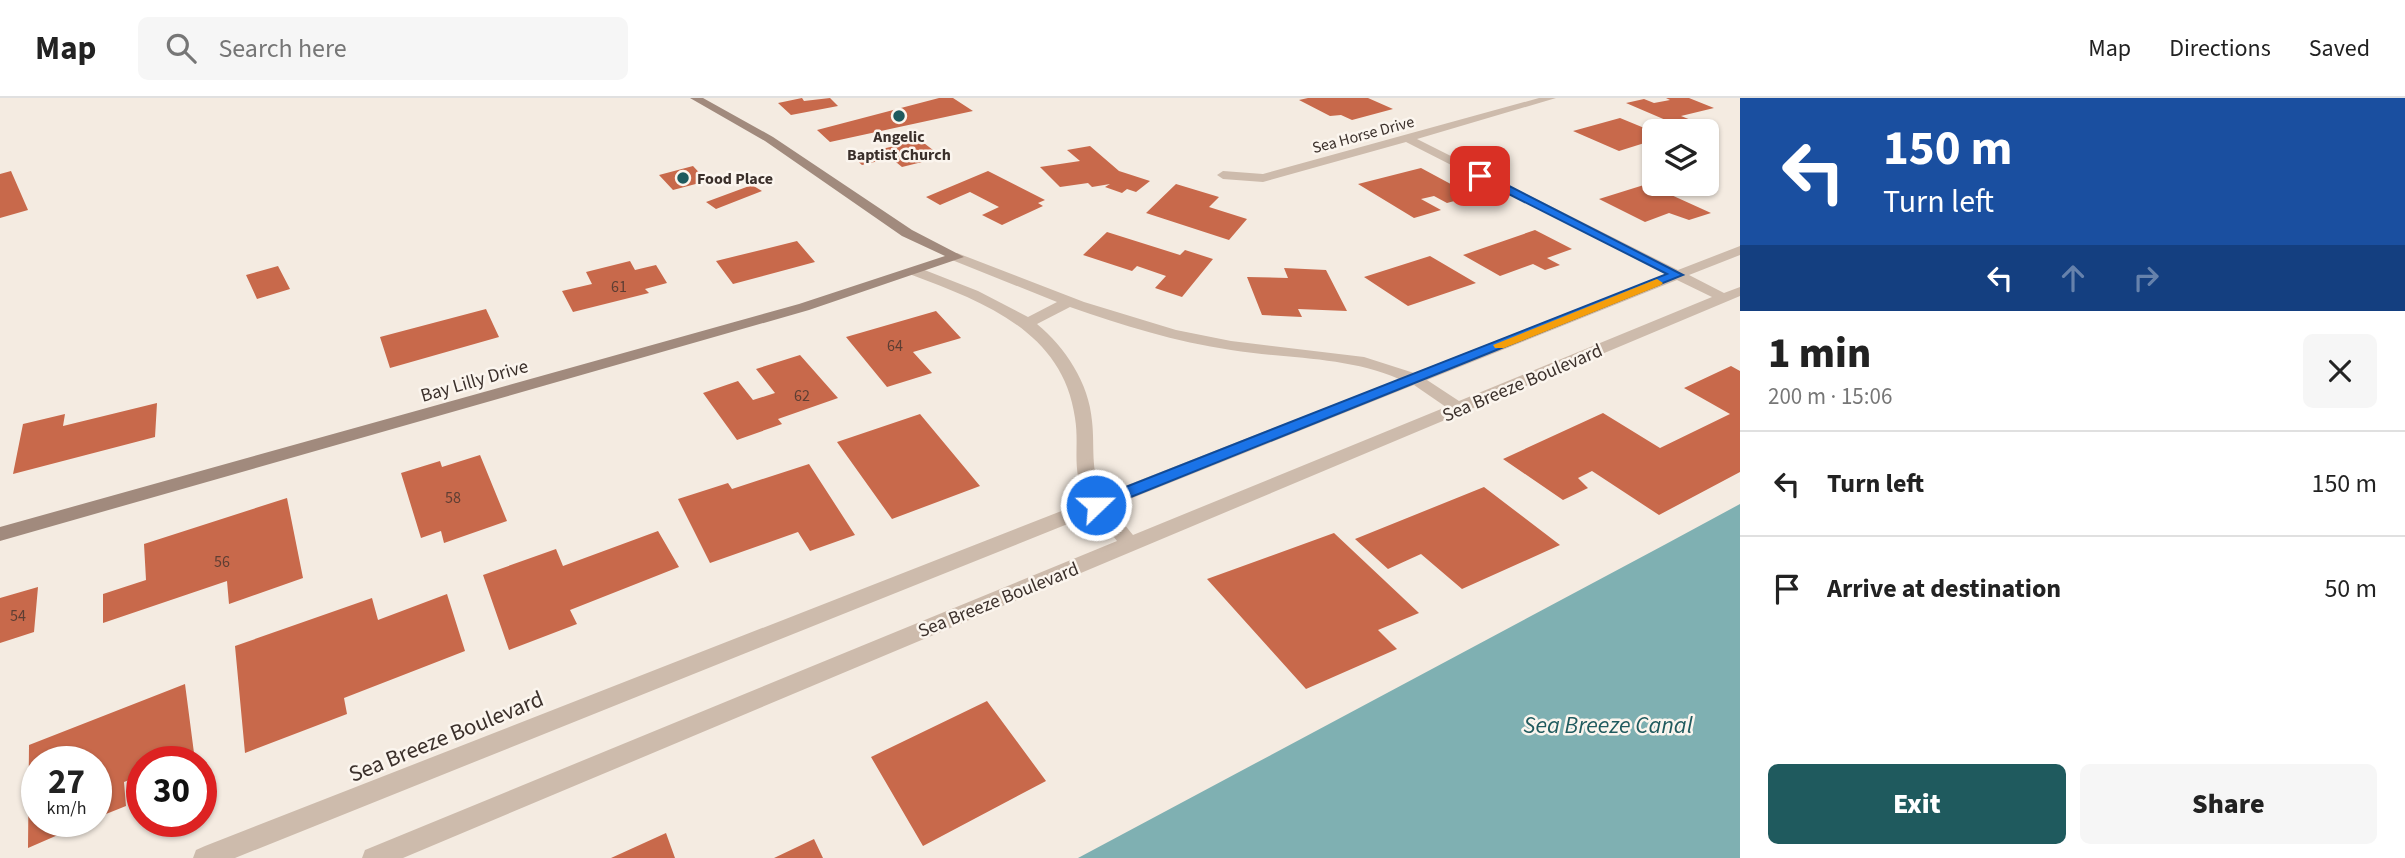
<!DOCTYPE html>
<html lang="en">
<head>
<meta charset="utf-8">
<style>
  :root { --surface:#fff; --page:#f6f6f6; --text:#222; --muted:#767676; --line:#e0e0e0; --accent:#1f5a5e }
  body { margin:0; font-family:"Source Sans 3",sans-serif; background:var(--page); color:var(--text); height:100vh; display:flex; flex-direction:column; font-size:26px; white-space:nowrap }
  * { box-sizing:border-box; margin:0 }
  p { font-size:23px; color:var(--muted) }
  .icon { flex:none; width:38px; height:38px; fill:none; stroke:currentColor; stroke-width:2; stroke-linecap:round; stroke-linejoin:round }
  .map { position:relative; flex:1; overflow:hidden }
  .side { display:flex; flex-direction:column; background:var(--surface); width:665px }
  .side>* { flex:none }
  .guide { background:#1a4fa0; color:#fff; overflow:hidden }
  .fabs { position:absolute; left:1642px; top:21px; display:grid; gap:14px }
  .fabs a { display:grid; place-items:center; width:77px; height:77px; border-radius:10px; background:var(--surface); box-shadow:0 2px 5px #0004; font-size:35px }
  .speed { position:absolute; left:21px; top:648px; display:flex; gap:14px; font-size:35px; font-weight:700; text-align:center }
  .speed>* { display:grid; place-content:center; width:91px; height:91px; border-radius:50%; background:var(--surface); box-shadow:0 2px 5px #0004; line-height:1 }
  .speed small { font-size:18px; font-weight:400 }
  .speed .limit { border:10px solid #d22; background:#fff; color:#111 }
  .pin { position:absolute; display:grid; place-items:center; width:60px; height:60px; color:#fff; margin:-30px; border-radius:14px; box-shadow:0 4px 10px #0006 }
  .me { position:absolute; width:77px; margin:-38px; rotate:68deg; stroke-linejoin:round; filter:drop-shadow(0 0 5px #0008) }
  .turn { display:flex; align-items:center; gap:24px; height:147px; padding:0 28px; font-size:32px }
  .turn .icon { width:91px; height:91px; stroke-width:2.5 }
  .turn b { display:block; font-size:49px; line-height:60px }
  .lanes { display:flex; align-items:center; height:66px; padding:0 28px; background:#0003; justify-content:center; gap:35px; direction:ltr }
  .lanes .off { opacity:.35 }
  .round { display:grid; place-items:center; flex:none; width:74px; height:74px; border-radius:10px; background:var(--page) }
  .overview { display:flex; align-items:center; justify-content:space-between; height:119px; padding:0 28px }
  h1 { font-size:42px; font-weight:800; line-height:52px }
  .primary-button { display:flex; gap:14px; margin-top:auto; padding:14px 28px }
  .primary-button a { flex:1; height:80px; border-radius:10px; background:var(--accent); color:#fff; font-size:28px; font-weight:800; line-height:80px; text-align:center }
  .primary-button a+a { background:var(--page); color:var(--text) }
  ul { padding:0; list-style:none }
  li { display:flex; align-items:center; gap:21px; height:105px; padding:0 28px; border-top:2px solid var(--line) }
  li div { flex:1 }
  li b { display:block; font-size:26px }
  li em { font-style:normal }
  header { display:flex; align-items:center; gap:42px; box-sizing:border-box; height:98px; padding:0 35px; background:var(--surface); border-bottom:2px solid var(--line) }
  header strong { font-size:33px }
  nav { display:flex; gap:38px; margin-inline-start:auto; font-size:24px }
  .search { width:490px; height:63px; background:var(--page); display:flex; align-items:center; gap:18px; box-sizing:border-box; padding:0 24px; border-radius:10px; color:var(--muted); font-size:26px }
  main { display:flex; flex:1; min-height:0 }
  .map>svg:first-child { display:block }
  .water { fill:#7fb0b2 }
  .building { fill:#c8694b }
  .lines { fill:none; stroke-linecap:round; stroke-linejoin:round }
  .street { fill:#cdbbac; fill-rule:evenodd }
  .secondary { fill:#a18a7d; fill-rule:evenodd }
  .route { fill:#1a73e8; stroke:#114b97; stroke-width:2 }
  .slow { fill:#f59e0b }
  .poi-dot { fill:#1f5a5e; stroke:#fbf5ee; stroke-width:2.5 }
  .labels { text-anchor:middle; stroke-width:5; stroke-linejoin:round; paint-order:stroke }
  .far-street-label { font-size:16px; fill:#3b302b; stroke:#fbf5ee }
  .far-poi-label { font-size:16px; font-weight:bold; fill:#3b302b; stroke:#fbf5ee }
  .number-label { font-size:16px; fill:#5e3e33 }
  .street-label { font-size:19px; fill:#3b302b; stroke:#fbf5ee }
  .near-street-label { font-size:23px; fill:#3b302b; stroke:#fbf5ee }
  .near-water-label { font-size:24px; font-style:italic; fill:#1f5a5e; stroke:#fbf5ee }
</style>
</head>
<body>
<header>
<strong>Map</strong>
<div class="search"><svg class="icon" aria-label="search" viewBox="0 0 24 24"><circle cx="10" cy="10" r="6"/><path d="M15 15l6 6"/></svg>Search here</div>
<nav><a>Map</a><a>Directions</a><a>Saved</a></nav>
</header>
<main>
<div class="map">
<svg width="1740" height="760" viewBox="0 0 1740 760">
  <rect width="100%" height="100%" fill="#f4ebe1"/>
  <path class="water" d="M1740 406V760H1078L1666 446Z"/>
  <path class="building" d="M802 0 804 3 830 0 838 8 791 17 778 5Z
    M939 0H953L973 13 830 44 817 32Z
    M1308 0H1368L1393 11 1352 22 1341 17 1330 18 1299 2Z
    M1666 0H1689L1714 10 1681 18 1706 28 1689 32 1626 5 1644 1 1654 5 1670 2Z
    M1620 20 1654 34V42L1619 53 1573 33Z
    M920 42 942 59 902 69 891 60 862 67 852 58Z
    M1090 48 1119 73 1150 83 1136 94 1127 91 1122 95 1105 89 1110 86 1092 89 1088 85 1060 89 1040 69 1080 63 1067 52Z
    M693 68 707 83 673 92 659 77Z
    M1421 70 1473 98 1447 105 1434 98 1421 101 1441 112 1414 120 1358 86Z
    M11 73 28 112 0 120V76Z
    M988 73 1045 102 1038 105 1043 108 1002 127 982 117 999 109 970 94 940 107 926 99Z
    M1176 86 1219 99 1209 109 1247 121 1229 142 1146 115Z
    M1647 86 1711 115 1689 122 1669 115 1645 124 1599 101Z
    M752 87 762 93 716 111 706 104Z
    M1535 132 1572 151 1547 160 1560 167 1545 172 1533 166 1500 178 1463 157Z
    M1107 134 1180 157 1185 152 1213 161 1182 199 1155 190 1166 178 1137 168 1132 173 1083 157Z
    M797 143 815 164 733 186 716 163Z
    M1430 158 1476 185 1408 208 1364 179Z
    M630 163 635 172 656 167 667 185 645 191 649 195 573 214 562 193 592 186 586 174Z
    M278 168 290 191 257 201 246 177Z
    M1284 170 1326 172 1347 213 1298 211 1302 219 1262 217 1247 179 1288 180Z
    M486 211 499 239 390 270 380 239Z
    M936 213 961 240 913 254 932 275 887 289 846 239Z
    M800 257 838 300 778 321 782 326 737 342 703 295 738 283 753 302 775 295 756 271Z
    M1731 268 1740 273V374L1659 417 1592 373 1578 380 1588 390 1563 402 1503 361 1603 315 1660 350 1730 316 1684 290Z
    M157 305 155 339 13 376 23 326 65 316 63 328Z
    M920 316 980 388 892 421 837 344Z
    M480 357 507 423 444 445 441 433 421 440 401 375 440 363 442 369Z
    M809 366 855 437 810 453 798 434 710 465 678 401 728 385 732 391Z
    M1484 389 1560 447 1462 491 1421 456 1388 471 1355 441Z
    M287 400 303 480 229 506 227 483 103 525V496L146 482 144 446Z
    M658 433 679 469 570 512 577 526 509 552 483 477 556 451 563 468Z
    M1334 435 1419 515 1378 532 1397 551 1306 591 1207 481Z
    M38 489 34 534 0 545V500Z
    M447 496 465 553 344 600 347 616 245 655 235 548 372 500 378 522Z
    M185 586 194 655 174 663H142V677L124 684 126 708 96 720V663H37V723H90L28 750 29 647Z
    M987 603 1046 683 923 748 871 659Z
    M666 735 675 760H611Z
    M814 741 823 760H774Z"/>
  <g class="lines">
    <path class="street" d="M1539 0H1556L1417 41 1678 172 1740 148V157L1689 177 1724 195 1740 189V198L403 760H362L365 752 1117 443 1095 415 235 760H193L196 752 205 748 1087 403C1070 372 1080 351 1075 320 1063 233 983 204 912 177V171H922L978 193 1028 219 1057 204 952 162V156L957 155 1084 204 1176 232 1231 243 1364 259 1414 275 1666 176 1406 44 1263 84 1223 81 1217 77 1223 73 1263 76ZM1677 182 1712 199 1459 303 1427 282ZM1070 209C1122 227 1176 244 1231 252 1287 261 1346 258 1399 281L1102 397C1090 371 1095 349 1092 323 1089 285 1065 249 1037 226ZM1414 287 1446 309 1133 437 1110 409Z"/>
    <path class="secondary" d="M690 0H703L773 39 912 132 964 159 809 212 0 443V429L799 206 945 158 902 138 765 43Z"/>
  </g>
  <path class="route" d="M1477 75H1484L1683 177 1101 411H1090L1087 407 1090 403 1667 176 1477 80Z"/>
  <path class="slow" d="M1657 181 1663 185 1661 187 1504 250H1495L1493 247Z"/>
  <g class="poi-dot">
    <circle cx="899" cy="18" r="7"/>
    <circle cx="683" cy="80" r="7"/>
  </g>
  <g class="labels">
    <g class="far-street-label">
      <text transform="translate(1363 36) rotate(-15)" y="6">Sea Horse Drive</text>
    </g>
    <g class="far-poi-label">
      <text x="899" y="44">Angelic<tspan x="899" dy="18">Baptist Church</tspan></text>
      <text x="697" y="86" text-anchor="start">Food Place</text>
    </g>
    <g class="number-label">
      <text x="619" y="194">61</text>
      <text x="895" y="253">64</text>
      <text x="802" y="303">62</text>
      <text x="453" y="405">58</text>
      <text x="222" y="469">56</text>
      <text x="18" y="523">54</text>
    </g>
    <g class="street-label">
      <text transform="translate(474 282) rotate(-16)" y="7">Bay Lilly Drive</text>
      <text transform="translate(1522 284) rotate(-23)" y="7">Sea Breeze Boulevard</text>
      <text transform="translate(998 501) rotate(-22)" y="7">Sea Breeze Boulevard</text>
    </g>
    <g class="near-street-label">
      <text transform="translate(446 638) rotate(-22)" y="8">Sea Breeze Boulevard</text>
    </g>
    <g class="near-water-label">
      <text x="1608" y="635">Sea Breeze Canal</text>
    </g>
  </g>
</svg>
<div class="fabs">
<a><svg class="icon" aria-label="layers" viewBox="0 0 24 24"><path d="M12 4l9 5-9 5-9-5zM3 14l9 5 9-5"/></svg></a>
</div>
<div class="speed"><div>27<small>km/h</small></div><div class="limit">30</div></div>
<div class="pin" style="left:1480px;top:78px;background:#d93025"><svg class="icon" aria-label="arrive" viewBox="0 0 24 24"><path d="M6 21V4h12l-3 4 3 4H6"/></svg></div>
<svg class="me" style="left:1096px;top:407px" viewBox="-20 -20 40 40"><circle r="17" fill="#1a73e8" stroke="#fff" stroke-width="3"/><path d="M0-11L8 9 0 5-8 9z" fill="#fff"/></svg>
</div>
<section class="side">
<div class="guide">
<div class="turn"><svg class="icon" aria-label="left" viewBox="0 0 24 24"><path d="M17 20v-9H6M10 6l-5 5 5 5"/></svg><div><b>150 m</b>Turn left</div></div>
<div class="lanes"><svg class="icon" aria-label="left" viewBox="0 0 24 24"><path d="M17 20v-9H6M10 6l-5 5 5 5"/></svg><svg class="icon off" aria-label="ahead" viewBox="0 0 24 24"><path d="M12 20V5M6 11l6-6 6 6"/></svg><svg class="icon off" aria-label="right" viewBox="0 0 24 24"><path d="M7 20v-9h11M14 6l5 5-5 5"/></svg></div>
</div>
<div class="overview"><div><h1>1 min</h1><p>200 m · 15:06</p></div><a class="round"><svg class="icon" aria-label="close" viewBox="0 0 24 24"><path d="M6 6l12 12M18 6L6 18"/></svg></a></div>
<ul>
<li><svg class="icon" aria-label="left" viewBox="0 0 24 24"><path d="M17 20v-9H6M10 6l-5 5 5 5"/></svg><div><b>Turn left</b></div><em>150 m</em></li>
<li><svg class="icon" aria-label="arrive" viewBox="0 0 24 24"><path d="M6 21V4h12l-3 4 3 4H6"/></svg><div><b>Arrive at destination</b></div><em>50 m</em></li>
</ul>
<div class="primary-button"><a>Exit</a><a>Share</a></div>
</section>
</main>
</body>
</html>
